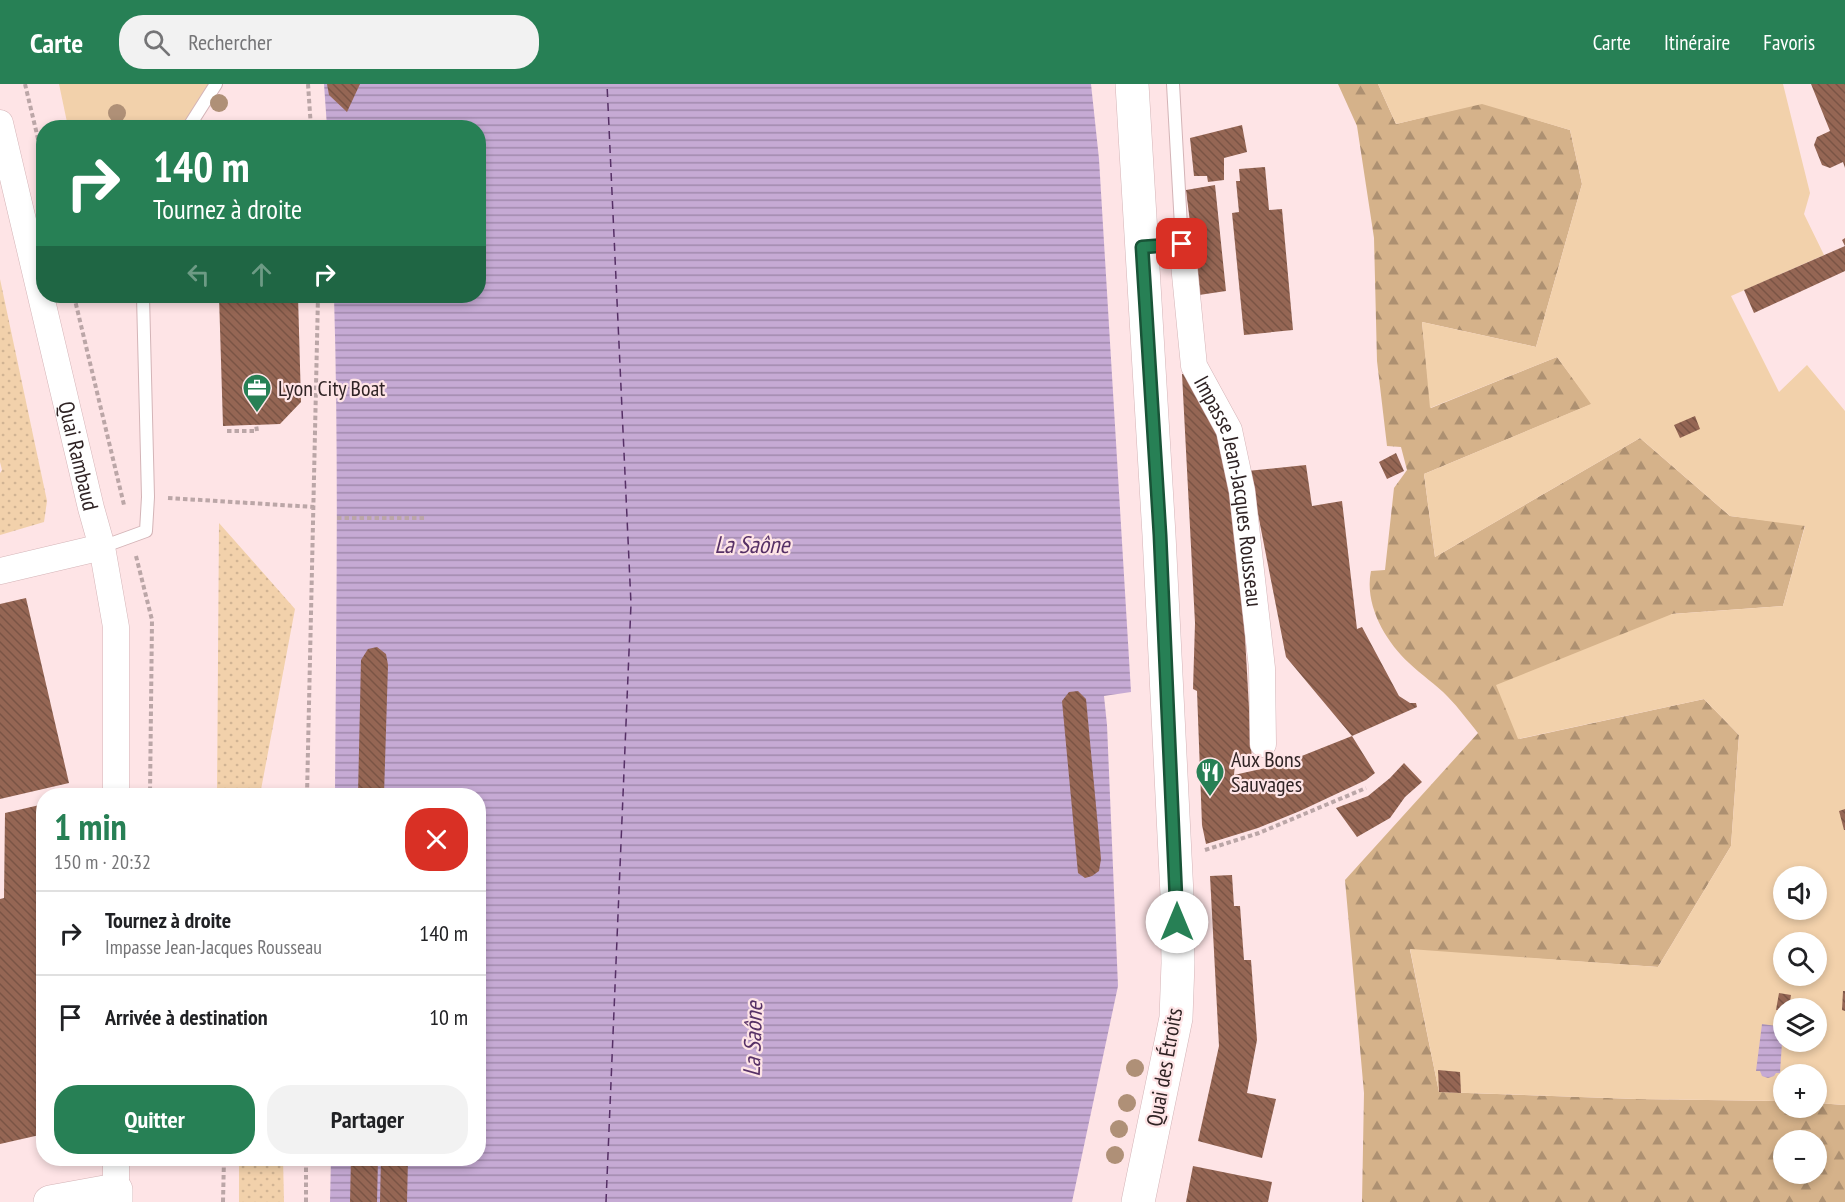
<!DOCTYPE html>
<html lang="fr">
<head>
<meta charset="utf-8">
<style>
  :root { --surface:#fff; --page:#f2f2f2; --text:#202124; --muted:#757577; --line:#e0e0e0; --accent:#278055 }
  body { margin:0; font-family:"PT Sans Narrow",sans-serif; background:var(--page); color:var(--text); height:100vh; display:flex; flex-direction:column; font-size:22px; white-space:nowrap }
  * { box-sizing:border-box; margin:0 }
  p { font-size:20px; color:var(--muted) }
  .icon { flex:none; width:33px; height:33px; fill:none; stroke:currentColor; stroke-width:2; stroke-linecap:round; stroke-linejoin:round }
  .map { position:relative; flex:1; overflow:hidden }
  .panel { position:absolute; left:36px; top:704px; width:450px; height:378px; display:flex; flex-direction:column; background:var(--surface); border-radius:24px; box-shadow:0 3px 9px #0003 }
  .panel>* { flex:none }
  .banner { position:absolute; left:36px; top:36px; width:450px; height:183px; border-radius:24px; box-shadow:0 3px 9px #0003; background:#278055; color:#fff; overflow:hidden }
  .tools { position:absolute; left:1773px; top:782px; display:grid; gap:12px }
  .tools a { display:grid; place-items:center; width:54px; height:54px; border-radius:50%; background:var(--surface); box-shadow:0 3px 9px #0003; font-size:30px }
  .pin { position:absolute; display:grid; place-items:center; width:51px; height:51px; color:#fff; margin:-26px; border-radius:12px; box-shadow:0 3px 9px #0006 }
  .me { position:absolute; width:66px; margin:-33px; rotate:0deg; stroke-linejoin:round; filter:drop-shadow(0 0 4px #0008) }
  .turn { display:flex; align-items:center; gap:21px; height:126px; padding:0 18px; font-size:27px }
  .turn .icon { width:78px; height:78px; stroke-width:2.5 }
  .turn b { display:block; font-size:42px; line-height:51px }
  .lanes { display:flex; align-items:center; height:57px; padding:0 18px; background:#0003; justify-content:center; gap:30px; direction:ltr }
  .lanes .off { opacity:.35 }
  .round { display:grid; place-items:center; flex:none; width:63px; height:63px; border-radius:24px; background:var(--page) }
  .headline { display:flex; align-items:center; justify-content:space-between; height:102px; padding:0 18px }
  h1 { font-size:36px; font-weight:600; line-height:45px; color:var(--accent) }
  .cta { display:flex; gap:12px; margin-top:auto; padding:12px 18px }
  .cta a { flex:1; height:69px; border-radius:24px; background:var(--accent); color:#fff; font-size:24px; font-weight:600; line-height:69px; text-align:center }
  .cta a+a { background:var(--page); color:var(--text) }
  ul { padding:0; list-style:none }
  li { display:flex; align-items:center; gap:18px; height:84px; padding:0 18px; border-top:2px solid var(--line) }
  li div { flex:1 }
  li b { display:block; font-size:22px }
  li em { font-style:normal }
  header { display:flex; align-items:center; gap:36px; box-sizing:border-box; height:84px; padding:0 30px; background:var(--accent); color:#fff }
  header strong { font-size:28px }
  nav { display:flex; gap:33px; margin-inline-start:auto; font-size:21px }
  .search { width:420px; height:54px; background:var(--page); display:flex; align-items:center; gap:15px; box-sizing:border-box; padding:0 21px; border-radius:24px; color:var(--muted); font-size:22px }
  .map>svg:first-child { display:block }
  .grass { fill:url(#grass-dots) }
  .forest { fill:url(#forest-firs); fill-rule:evenodd }
  .green { fill:#f2d1ab; fill-rule:evenodd }
  .water { fill:url(#water-rules) }
  .lines { fill:none; stroke-linecap:round; stroke-linejoin:round }
  .ferry { stroke:#563066; stroke-width:1.5; stroke-dasharray:8 6; stroke-linecap:butt }
  .building { fill:url(#building-back-hatch) }
  .lane-casing { stroke:#d4b4b7; stroke-width:14 }
  .street-casing { stroke:#d4b4b7; stroke-width:27 }
  .secondary-casing { stroke:#d4b4b7; stroke-width:34 }
  .path { stroke:#bba6a7; stroke-width:4; stroke-dasharray:4.5 3; stroke-linecap:butt }
  .lane { stroke:#fff; stroke-width:12 }
  .street { stroke:#fff; stroke-width:26 }
  .secondary { stroke:#fff; stroke-width:33 }
  .tree { fill:#af9077 }
  .route-casing { stroke:#195337; stroke-width:15 }
  .route { stroke:#278055; stroke-width:10 }
  .labels { text-anchor:middle; stroke-width:4.5; stroke-linejoin:round; paint-order:stroke }
  .poi-label { font-size:22px; fill:#2f2324; stroke:#fee4e6; text-anchor:start }
  .street-label { font-size:22px; fill:#2f2324; stroke:#fee4e6 }
  .water-label { font-size:24px; font-style:italic; fill:#563066; stroke:#fee4e6 }
</style>
</head>
<body>
<header>
<strong>Carte</strong>
<div class="search"><svg class="icon" aria-label="search" viewBox="0 0 24 24"><circle cx="10" cy="10" r="6"/><path d="M15 15l6 6"/></svg>Rechercher</div>
<nav><a>Carte</a><a>Itinéraire</a><a>Favoris</a></nav>
</header>
<div class="map">
<svg width="1845" height="1118" viewBox="0 0 1845 1118">
  <defs>
    <pattern id="grass-dots" width="8" height="8" patternUnits="userSpaceOnUse" patternTransform="scale(1.5)"><rect width="8" height="8" fill="#f2d1ab"/><path d="M2 2h.1M6 6h.1" fill="none" stroke="#d0b393" stroke-width="1.8" stroke-linecap="round"/></pattern>
    <pattern id="forest-firs" width="22" height="20" patternUnits="userSpaceOnUse" patternTransform="scale(1.5)"><rect width="22" height="20" fill="#d5b28a"/><path d="M5 1l3.5 6h-7zM16 11l3.5 6h-7z" fill="#ad9071"/></pattern>
    <pattern id="water-rules" width="6" height="5" patternUnits="userSpaceOnUse" patternTransform="scale(1.5)"><rect width="6" height="5" fill="#c6aad4"/><path d="M0 2.5h6" fill="none" stroke="#a18aac"/></pattern>
    <pattern id="building-back-hatch" width="6" height="6" patternUnits="userSpaceOnUse" patternTransform="scale(1.5)"><rect width="6" height="6" fill="#956654"/><path d="M-1 5l2 2M0 0l6 6M5-1l2 2" fill="none" stroke="#7a5445"/></pattern>
  </defs>
  <rect width="100%" height="100%" fill="#fee4e6"/>
  <path class="grass" d="M0 195 47 417 44 438 0 451V389L2 386 0 378Z
    M219 439 295 525 260 711H217Z
    M239 1074H283L284 1118H239Z"/>
  <path class="forest" d="M1338 0H1378L1396 40 1482 19 1570 46 1582 100 1536 263 1422 238 1431 324 1557 273 1592 320 1424 390 1435 473 1640 354 1730 432 1805 441 1783 522 1672 530 1519 655 1704 615 1739 651 1731 762 1658 883 1410 866 1439 1008 1636 1015 1783 1017 1784 1023H1816L1817 1019 1845 1021V1118H1362L1364 1009 1345 796 1478 649C1468 637 1459 624 1448 613 1436 600 1421 591 1409 579 1385 557 1364 520 1371 487L1385 486 1394 404 1407 386 1401 363 1387 362 1377 277 1374 154 1357 42ZM1784 1056H1816V1089H1784Z"/>
  <path class="green" d="M59 0H216L188 44 68 43Z
    M1378 0H1783L1810 109 1804 130 1824 171 1731 212 1779 308 1807 281 1845 327V1021L1817 1019 1816 990H1784L1783 1017 1636 1015 1439 1008 1410 865 1658 883 1731 762 1739 651 1704 615 1518 655 1496 601 1672 530 1783 522 1805 442 1730 432 1640 354 1435 473 1424 390 1591 320 1557 273 1430 324 1422 238 1536 263 1582 100 1570 46 1482 20 1396 40ZM1784 792H1816V825H1784ZM1784 858H1816V891H1784ZM1784 924H1816V957H1784Z"/>
  <path class="water" d="M324 0H1091L1099 75 1131 608 1104 612 1107 641 1118 902 1072 1118H330L331 1074H478V711H335C336 545 339 378 334 212H478V44L327 43Z
    M1762 940 1783 943 1780 989H1776L1774 992 1768 994 1762 992 1760 987H1756Z"/>
  <g class="lines">
    <path class="ferry" d="M606 1118 631 520 607 0"/>
  </g>
  <path class="building" d="M327 0H360L347 28 329 11Z
    M1811 0H1845V84L1843 78 1830 84 1822 81 1814 61 1817 53 1830 47Z
    M1242 41 1247 68 1224 74V96L1208 98 1207 92H1194L1190 54Z
    M1265 83 1269 126 1282 125 1293 246 1244 251 1232 129 1239 128 1236 97H1240L1239 85Z
    M1215 101 1226 207 1199 211 1186 106Z
    M1845 154V187L1754 229 1744 206 1845 162 1842 156Z
    M219 212H298L301 318 280 340 223 342Z
    M1182 290H1189L1222 342 1240 464 1252 677 1235 679 1234 691 1279 681 1352 652 1375 689 1366 696 1300 727 1258 744 1206 760 1202 741 1197 607 1193 605 1195 539Z
    M1695 332 1700 345 1680 354 1674 341Z
    M1396 369 1404 387 1387 395 1379 378Z
    M1306 381 1312 422 1342 417 1357 545 1362 543 1399 612 1410 619H1416L1417 623 1352 652 1286 573 1258 430 1251 432 1247 387Z
    M26 514 69 699 0 715V520Z
    M377 563 386 570 388 581 384 711H358L361 576 368 565Z
    M1078 607 1086 615 1101 775 1099 787 1092 792 1085 794 1078 789 1062 617 1069 608Z
    M1404 679 1422 698 1405 713 1390 734 1357 753 1336 724 1368 712 1390 694Z
    M44 720V1050L0 1060V815L4 814 5 729Z
    M1845 725V746H1844L1839 727Z
    M1232 791 1234 822H1240L1244 876H1251L1257 956 1247 1009 1276 1015 1262 1074 1198 1057 1219 962 1210 792Z
    M1843 907H1845V927L1842 926Z
    M1779 909 1791 911 1789 924H1784V927L1776 926Z
    M1438 986 1460 988 1461 1009 1439 1008Z
    M351 1074H378L377 1118H350Z
    M381 1074H408L407 1118H380Z
    M1193 1082 1272 1098 1268 1118H1186Z"/>
  <g class="lines">
    <g class="lane-casing">
      <path id="lane" d="M1173 0 1182 160
        M188 44 216 0
        M102 463 146 447 148 413 143 212"/>
    </g>
    <g class="street-casing">
      <g id="street">
        <path id="s1" d="M0 39 91 424 102 463 116 543V711"/>
        <path id="s2" d="M1141 163 1182 160 1194 282 1229 346 1242 407 1262 584 1263 660"/>
        <path d="M0 487 102 463"/>
        <path d="M116 1074V1106"/>
      </g>
    </g>
    <g class="secondary-casing">
      <path id="secondary" d="M1132 0 1159 451 1177 811 1178 879 1176 934 1138 1118
        M50 1118 116 1106V1118"/>
    </g>
    <path class="path" d="M25 0 44 80
      M308 0 311 44
      M74 212 124 421
      M227 347H257L256 341
      M168 414 314 423
      M337 434H425
      M136 472 152 536 150 711
      M307 711 318 212
      M1205 766 1259 749 1366 704
      M223 1118 224 1074
      M306 1118V1074"/>
    <use href="#lane" class="lane"/>
    <use href="#street" class="street"/>
    <use href="#secondary" class="secondary"/>
  </g>
  <g class="tree">
    <circle cx="219" cy="19" r="9"/>
    <circle cx="117" cy="29" r="9"/>
    <circle cx="1135" cy="984" r="9"/>
    <circle cx="1127" cy="1019" r="9"/>
    <circle cx="1119" cy="1045" r="9"/>
    <circle cx="1115" cy="1071" r="9"/>
  </g>
  <g class="lines">
    <g class="route-casing">
      <path id="route" d="M1177 838 1160 451 1142 163 1182 160"/>
    </g>
    <use href="#route" class="route"/>
  </g>
  <defs>
    <g id="office-pin" transform="scale(1.5)"><path d="M0 17L-7.5 6A9.5 9.5 0 1 1 7.5 6Z" fill="#278055" stroke="#fee4e6"/><path d="M-6-3h4V-5.5h4V-3h4V5H-6ZM-1-4.5V-3h2v-1.5ZM-6 0V1H6V0Z" fill="#fff"/></g>
    <g id="restaurant-pin" transform="scale(1.5)"><path d="M0 17L-7.5 6A9.5 9.5 0 1 1 7.5 6Z" fill="#278055" stroke="#fee4e6"/><path d="M-5-6h1v4h1v-4h1v4h1v-4h1v5L-1.5 .5V6h-2V.5L-5-1ZM5-6V6H3V1.5H1.5Q1.5-4 5-6Z" fill="#fff"/></g>
  </defs>
  <g fill-rule="evenodd">
    <use href="#office-pin" x="257" y="304"/>
    <use href="#restaurant-pin" x="1210" y="688"/>
  </g>
  <g class="labels">
    <g class="poi-label">
      <text x="278" y="312">Lyon City Boat</text>
      <text x="1231" y="683">Aux Bons<tspan x="1231" dy="25">Sauvages</tspan></text>
    </g>
    <g class="street-label">
      <text dy="8" stroke="none"><textPath href="#s1" startOffset="342">Quai Rambaud</textPath></text>
      <text dy="8" stroke="none"><textPath href="#s2" startOffset="296">Impasse Jean-Jacques Rousseau</textPath></text>
      <text transform="translate(1164 983) rotate(-80)" y="8">Quai des Étroits</text>
    </g>
    <g class="water-label">
      <text x="752" y="469">La Saône</text>
      <text transform="translate(753 955) rotate(-88)" y="8">La Saône</text>
    </g>
  </g>
</svg>
<div class="tools">
<a><svg class="icon" aria-label="sound" viewBox="0 0 24 24"><path d="M4 9h4l5-4v14l-5-4H4zM17 9q2 3 0 6"/></svg></a>
<a><svg class="icon" aria-label="search" viewBox="0 0 24 24"><circle cx="10" cy="10" r="6"/><path d="M15 15l6 6"/></svg></a>
<a><svg class="icon" aria-label="layers" viewBox="0 0 24 24"><path d="M12 4l9 5-9 5-9-5zM3 14l9 5 9-5"/></svg></a>
<a>+</a>
<a>−</a>
</div>
<div class="pin" style="left:1182px;top:160px;background:#d93025"><svg class="icon" aria-label="arrive" viewBox="0 0 24 24"><path d="M6 21V4h12l-3 4 3 4H6"/></svg></div>
<svg class="me" style="left:1177px;top:838px" viewBox="-20 -20 40 40"><circle r="19" fill="#fff"/><path d="M0-13L10 11 0 6-10 11z" fill="#278055"/></svg>
<div class="banner">
<div class="turn"><svg class="icon" aria-label="right" viewBox="0 0 24 24"><path d="M7 20v-9h11M14 6l5 5-5 5"/></svg><div><b>140 m</b>Tournez à droite</div></div>
<div class="lanes"><svg class="icon off" aria-label="left" viewBox="0 0 24 24"><path d="M17 20v-9H6M10 6l-5 5 5 5"/></svg><svg class="icon off" aria-label="ahead" viewBox="0 0 24 24"><path d="M12 20V5M6 11l6-6 6 6"/></svg><svg class="icon" aria-label="right" viewBox="0 0 24 24"><path d="M7 20v-9h11M14 6l5 5-5 5"/></svg></div>
</div>
<section class="panel">
<div class="headline"><div><h1>1 min</h1><p>150 m · 20:32</p></div><a class="round" style="background:#d93025;color:#fff"><svg class="icon" aria-label="close" viewBox="0 0 24 24"><path d="M6 6l12 12M18 6L6 18"/></svg></a></div>
<ul>
<li><svg class="icon" aria-label="right" viewBox="0 0 24 24"><path d="M7 20v-9h11M14 6l5 5-5 5"/></svg><div><b>Tournez à droite</b><p>Impasse Jean-Jacques Rousseau</p></div><em>140 m</em></li>
<li><svg class="icon" aria-label="arrive" viewBox="0 0 24 24"><path d="M6 21V4h12l-3 4 3 4H6"/></svg><div><b>Arrivée à destination</b></div><em>10 m</em></li>
</ul>
<div class="cta"><a>Quitter</a><a>Partager</a></div>
</section>
</div>
</body>
</html>
